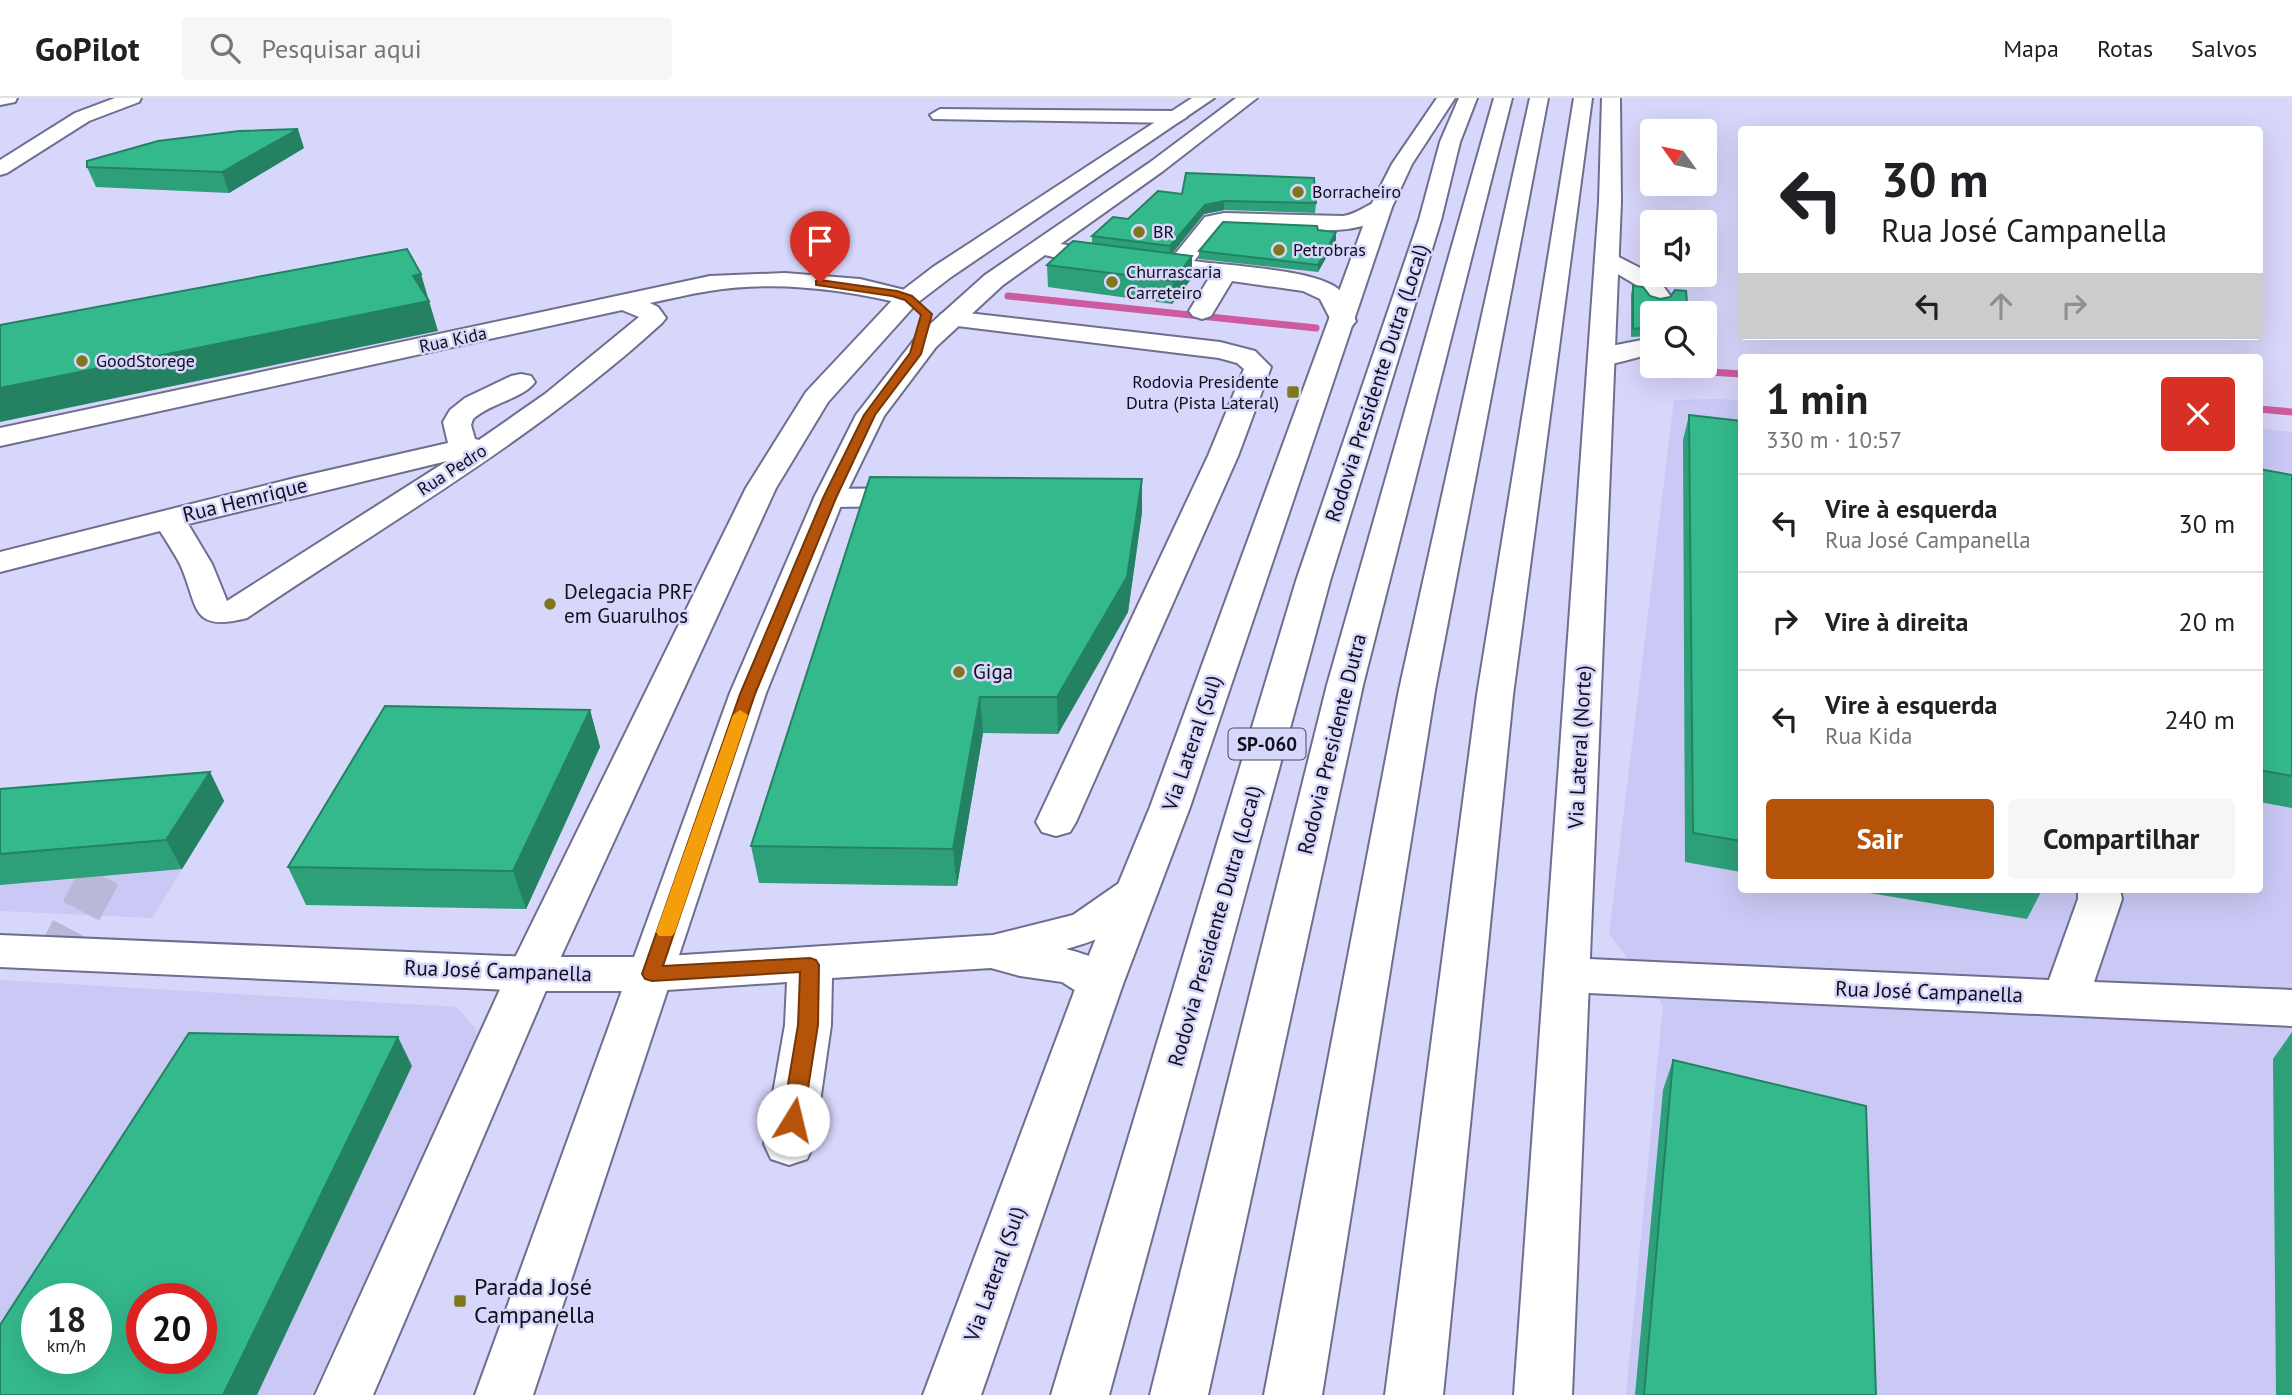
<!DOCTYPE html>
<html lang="pt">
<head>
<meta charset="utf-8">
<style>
  :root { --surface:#fff; --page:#f6f6f6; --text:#202124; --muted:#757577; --line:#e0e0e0; --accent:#b45309 }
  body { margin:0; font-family:"PT Sans",sans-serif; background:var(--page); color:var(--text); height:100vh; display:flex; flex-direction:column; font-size:26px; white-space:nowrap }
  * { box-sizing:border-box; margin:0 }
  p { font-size:23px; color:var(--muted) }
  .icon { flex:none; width:38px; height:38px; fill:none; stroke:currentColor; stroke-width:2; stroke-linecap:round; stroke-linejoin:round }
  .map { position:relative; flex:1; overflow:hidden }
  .panel { position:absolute; left:1738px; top:256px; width:525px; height:539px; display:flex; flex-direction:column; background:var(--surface); border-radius:7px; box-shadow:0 7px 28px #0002 }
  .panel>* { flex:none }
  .guide { position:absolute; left:1738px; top:28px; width:525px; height:214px; border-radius:7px; box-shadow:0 7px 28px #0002; background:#fff; color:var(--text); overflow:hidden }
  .needle { width:46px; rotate:303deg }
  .fabs { position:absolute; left:1640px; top:21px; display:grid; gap:14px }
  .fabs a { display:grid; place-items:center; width:77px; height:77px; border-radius:7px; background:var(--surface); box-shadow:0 7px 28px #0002; font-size:35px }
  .speed { position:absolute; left:21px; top:1185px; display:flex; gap:14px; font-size:35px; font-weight:700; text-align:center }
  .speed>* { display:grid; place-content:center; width:91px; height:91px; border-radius:50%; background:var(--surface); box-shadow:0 7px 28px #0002; line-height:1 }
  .speed small { font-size:18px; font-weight:400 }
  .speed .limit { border:10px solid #d22; background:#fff; color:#111 }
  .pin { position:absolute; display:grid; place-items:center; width:60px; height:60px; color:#fff; margin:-72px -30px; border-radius:50% 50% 50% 0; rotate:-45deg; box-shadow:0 0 7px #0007 }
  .pin .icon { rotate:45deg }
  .me { position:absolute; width:77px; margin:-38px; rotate:9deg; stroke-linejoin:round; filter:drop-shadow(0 0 5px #0008) }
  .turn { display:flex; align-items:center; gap:24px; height:147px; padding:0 28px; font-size:32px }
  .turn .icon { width:91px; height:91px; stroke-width:2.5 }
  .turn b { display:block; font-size:49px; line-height:60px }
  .lanes { display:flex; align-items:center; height:66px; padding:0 28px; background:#0003; justify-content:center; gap:35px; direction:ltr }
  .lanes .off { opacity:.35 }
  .round { display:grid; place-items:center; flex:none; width:74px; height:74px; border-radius:7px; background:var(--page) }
  .headline { display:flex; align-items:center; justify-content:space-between; height:119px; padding:0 28px }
  h1 { font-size:42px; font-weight:700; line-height:52px }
  .action { display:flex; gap:14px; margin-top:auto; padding:14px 28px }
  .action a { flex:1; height:80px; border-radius:7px; background:var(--accent); color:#fff; font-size:28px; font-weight:700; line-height:80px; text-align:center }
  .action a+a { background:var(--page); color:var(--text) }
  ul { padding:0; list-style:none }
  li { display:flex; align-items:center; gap:21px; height:98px; padding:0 28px; border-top:2px solid var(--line) }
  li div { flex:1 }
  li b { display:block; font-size:26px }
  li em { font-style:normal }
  header { display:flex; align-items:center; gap:42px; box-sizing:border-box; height:98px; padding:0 35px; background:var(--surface); border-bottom:2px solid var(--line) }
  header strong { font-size:33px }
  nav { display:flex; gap:38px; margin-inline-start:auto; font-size:24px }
  .search { width:490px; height:63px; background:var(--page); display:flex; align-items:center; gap:18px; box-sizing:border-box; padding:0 24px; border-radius:7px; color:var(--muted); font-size:26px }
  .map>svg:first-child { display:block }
  .built { fill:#cac9f5; fill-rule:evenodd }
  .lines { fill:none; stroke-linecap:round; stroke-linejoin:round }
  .stream { stroke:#ce5b9f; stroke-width:7 }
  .minor-tunnel { stroke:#b9b8d9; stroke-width:41; stroke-dasharray:41 21; stroke-linecap:butt }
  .minor-casing { stroke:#6f6e8e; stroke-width:4 }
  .major-casing { stroke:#6f6e8e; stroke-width:4 }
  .highway-casing { stroke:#6f6e8e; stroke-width:4 }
  .minor { fill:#fff; fill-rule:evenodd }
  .major { fill:#fff; fill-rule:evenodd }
  .highway { fill:#fff; fill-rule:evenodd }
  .wall { fill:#2d9f79 }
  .shaded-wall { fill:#248263 }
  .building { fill:#34b98d; stroke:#248263; stroke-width:2; fill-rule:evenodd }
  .route { fill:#b45309; stroke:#753606; stroke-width:2 }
  .slow { fill:#f59e0b }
  .poi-dot { fill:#7d781e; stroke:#d7d6fb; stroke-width:2.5 }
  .labels { text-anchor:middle; stroke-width:5; stroke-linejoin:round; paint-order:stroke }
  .far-poi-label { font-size:18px; fill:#100f1b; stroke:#d7d6fb; text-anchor:start }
  .far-street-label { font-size:18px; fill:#100f1b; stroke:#d7d6fb }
  .shield { fill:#d7d6fb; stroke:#4c4b5e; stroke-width:2 }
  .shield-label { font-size:19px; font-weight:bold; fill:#100f1b }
  .street-label { font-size:21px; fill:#100f1b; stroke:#d7d6fb }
  .poi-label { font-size:21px; fill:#100f1b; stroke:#d7d6fb; text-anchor:start }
  .near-poi-label { font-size:24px; fill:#100f1b; stroke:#d7d6fb; text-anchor:start }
</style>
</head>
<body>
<header>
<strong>GoPilot</strong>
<div class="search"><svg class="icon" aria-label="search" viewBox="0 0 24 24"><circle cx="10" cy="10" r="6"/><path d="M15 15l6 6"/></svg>Pesquisar aqui</div>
<nav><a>Mapa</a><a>Rotas</a><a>Salvos</a></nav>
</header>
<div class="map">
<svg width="2292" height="1297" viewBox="0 0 2292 1297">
  <rect width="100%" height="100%" fill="#d7d6fb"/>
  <path class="built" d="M1718 301 1741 302V791H2259V330L2292 334V1297H1626L1663 907 1609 836 1674 302Z
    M224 703 152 820 0 813V722Z
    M0 882 457 909 477 932 474 949 312 1297H0ZM37 1200H96V1260H37ZM142 1200H201V1260H142Z"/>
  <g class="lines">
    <path class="stream" d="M1008 198 1316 230
      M1650 270 1741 276
      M2259 311 2292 314"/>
    <path class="minor-tunnel" d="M0 761 95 753 103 759 104 769 59 855"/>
    <g class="minor-casing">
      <path id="minor" d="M0 0H17L15 4 0 7Z
        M940 11 1177 13 1187 19 1177 25 933 21 930 17Z
        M1381 102 1389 104 1392 109C1364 150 1265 124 1221 129L1194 163C1228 168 1311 171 1337 190 1346 196 1351 213 1356 223L1352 228 1343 231 1334 228 1320 201 1303 193 1232 183 1211 218 1202 221 1193 218 1189 213 1209 180 1053 159 1045 157 1041 152 1045 147 1053 145 1171 161 1205 119 1224 115 1343 118C1358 116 1367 106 1381 102Z
        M1607 153 1656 178 1671 199 1668 204 1659 206 1650 204 1638 188 1599 165 1595 160 1599 155Z
        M785 175 860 181 917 195 920 200 917 205 908 207C844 191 775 182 709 193 689 196 670 201 650 205L658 209 666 220 662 225C535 341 389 424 247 520 189 535 199 508 180 466 174 455 167 444 160 433L0 474V454L295 380 448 345 443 324 450 312 465 300 511 278 521 276 531 278 535 284C524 300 489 306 473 321L471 327 475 341 479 342 545 296 639 219 622 212 0 348V330L710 178ZM447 363 227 503 212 466 188 426Z
        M950 213 1220 244 1255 253 1271 269 1238 358 1076 724 1070 734 1056 738 1042 734 1036 724 1208 358 1244 271 1237 265 1219 260 941 226 937 221 941 216Z
        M1652 240V256C1635 259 1607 270 1593 267L1589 261 1601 250Z
        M914 390 925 392 929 399 925 406 914 408 829 409 818 407 814 400 818 393 829 391Z
        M1137 779 1152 783 1158 794C1140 826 1100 842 1066 851 1089 857 1111 864 1123 886L1116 898 1100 903 1084 898 1062 884 1020 878 991 870 832 880 831 927 814 1046 807 1061 789 1067 771 1061 764 1046 785 927 787 884 652 893H530L0 869V837L530 859H652L993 837 1073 817 1122 783Z
        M2078 791H2120L2122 801 2094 884 2292 892V928L1567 894 1551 889 1544 877 1551 865 1567 860 2049 882 2078 801Z"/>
    </g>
    <g class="major-casing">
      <path id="major" d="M115 0H141L139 4 89 23 7 75 0 77V62L75 15Z
        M1192 0H1214L951 179 917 205 828 304 776 390 553 876 373 1297H315L507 876 746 390 806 294 899 195 933 169Z
        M1236 0H1257L1163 73 1003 187 936 249 884 318 844 400 766 595 533 1297H475L730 595 814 400 856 317 918 237 985 177 1149 65Z
        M1437 0H1455L1412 66 1392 109 1190 709 1123 886 981 1297H923L1077 886 1150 709 1370 109 1392 66Z
        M1602 0H1620L1621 104 1572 1297H1514L1599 104Z"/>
    </g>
    <g class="highway-casing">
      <path id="highway" d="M1459 0H1477L1460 44 1441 122 1330 483 1109 1297H1051L1296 483 1419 122 1440 44Z
        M1494 0H1512L1363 587 1208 1297H1150L1327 587Z
        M1530 0H1548L1435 592 1322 1297H1264L1399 592Z
        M1574 0H1592L1513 597 1443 1297H1385L1477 597Z"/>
    </g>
    <use href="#minor" class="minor"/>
    <use href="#major" class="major"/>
    <use href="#highway" class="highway"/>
  </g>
  <path class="wall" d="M304 50 229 95 96 89 87 69Z
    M1182 96 1316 105 1315 115 1224 112 1204 116 1172 156 1192 180 1172 206 1048 189 1047 167 1092 145V138Z
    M1318 132 1336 134V142L1318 174 1199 161V153Z
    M1633 188 1650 198 1660 201 1670 199 1686 193 1652 215V238L1631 239V196Z
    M1689 317 1741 323V774L1685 764 1683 342Z
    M2259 371 2292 377V710L2259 704Z
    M1142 414 1128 514 1058 636 983 635 957 788 759 785 751 748Z
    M590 612 600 649 526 811 306 807 288 769Z
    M210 674 224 703 182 771 0 787V691Z
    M1845 791H2041L2042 792 2027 821Z
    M2292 934V1297H2276L2273 961Z
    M1673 962 1876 1297H1635L1663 992Z"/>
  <path class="shaded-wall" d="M298 31 304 50 229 95 222 74Z
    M1224 103V112L1204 116 1170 158V148L1205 107Z
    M1336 134V142L1318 174V167Z
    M1192 158V180L1172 206 1173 183Z
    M421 176 438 233 0 324V290Z
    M1142 381V414L1128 514 1058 636 1057 599Z
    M980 599 983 635 957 788 953 751Z
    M590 612 600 649 526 811 513 773Z
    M210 674 224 703 182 771 166 742Z
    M398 939 412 968 257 1297H223Z"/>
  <path class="building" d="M298 31 222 74 87 69V63L158 43 239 33Z
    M1186 75 1314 80 1316 105 1224 103 1205 107 1170 148 1092 138 1113 119 1128 121 1158 93 1182 96Z
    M1223 124 1317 128 1318 132 1336 134 1318 167 1199 153Z
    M1073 143 1192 158 1173 183 1047 167Z
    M407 151 421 176 413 178 429 203 0 290V227Z
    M1633 188 1643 189 1650 198 1660 201 1670 199 1675 192 1686 193 1688 215H1652V229L1633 231Z
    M1689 317 1741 323V743L1693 735Z
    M2259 371 2292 377V678L2259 672Z
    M870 379 1142 381 1127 479 1057 599H980L953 751 751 748Z
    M385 608 590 612 513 773 288 769Z
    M210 674 166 742 0 756V691Z
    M189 935 398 939 223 1297H0V1227ZM37 1200H96V1260H37ZM142 1200H201V1260H142Z
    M1673 962 1866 1008 1876 1297H1644Z"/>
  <path class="route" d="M820 182 897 193 912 198 932 216 921 256 875 317 836 400 755 596 663 868 810 860 816 862 819 867 818 927 803 1022 800 1028 793 1031 785 1028 782 1022 798 927 800 874 652 883 645 881 642 876 740 596 823 400 864 317 910 255 921 217 905 202 892 198 816 187V183Z"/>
  <path class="slow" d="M740 612 748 617 675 834 672 838H659L656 834 733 617Z"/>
  <g class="poi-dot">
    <circle cx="1298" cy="94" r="7"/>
    <circle cx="1139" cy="134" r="7"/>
    <circle cx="1279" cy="152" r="7"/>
    <circle cx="1112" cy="184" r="7"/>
    <circle cx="82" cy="263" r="7"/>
    <rect x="1286" y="287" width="14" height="14" rx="3.5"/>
    <circle cx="550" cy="506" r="7"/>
    <circle cx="959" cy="574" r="7"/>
    <rect x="453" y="1196" width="14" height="14" rx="3.5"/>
  </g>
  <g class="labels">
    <g class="far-poi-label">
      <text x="1312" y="100">Borracheiro</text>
      <text x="1153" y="140">BR</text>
      <text x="1293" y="158">Petrobras</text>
      <text x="1126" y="180">Churrascaria<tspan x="1126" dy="21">Carreteiro</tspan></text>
      <text x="96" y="269">GoodStorege</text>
      <text x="1279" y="290" text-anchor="end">Rodovia Presidente<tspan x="1279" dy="21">Dutra (Pista Lateral)</tspan></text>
    </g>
    <g class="far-street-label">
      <text transform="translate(453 242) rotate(-12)" y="6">Rua Kida</text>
      <text transform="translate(452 372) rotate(-33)" y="6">Rua Pedro</text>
    </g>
    <rect class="shield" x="1228.5" y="630.5" width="77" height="31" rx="5"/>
    <g class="shield-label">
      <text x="1267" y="653">SP-060</text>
    </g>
    <g class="street-label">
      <text transform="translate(1377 285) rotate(-72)" y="7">Rodovia Presidente Dutra (Local)</text>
      <text transform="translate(245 402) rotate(-14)" y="7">Rua Hemrique</text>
      <text transform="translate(1192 645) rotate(-71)" y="7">Via Lateral (Sul)</text>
      <text transform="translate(1332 646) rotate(-76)" y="7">Rodovia Presidente Dutra</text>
      <text transform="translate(1580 649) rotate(-87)" y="7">Via Lateral (Norte)</text>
      <text transform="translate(1215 828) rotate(-74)" y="7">Rodovia Presidente Dutra (Local)</text>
      <text transform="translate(498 873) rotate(2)" y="7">Rua José Campanella</text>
      <text transform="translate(1929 894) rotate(2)" y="7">Rua José Campanella</text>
      <text transform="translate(995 1176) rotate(-70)" y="7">Via Lateral (Sul)</text>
    </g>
    <g class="poi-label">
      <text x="564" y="501">Delegacia PRF<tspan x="564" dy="24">em Guarulhos</tspan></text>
      <text x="973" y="581">Giga</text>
    </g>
    <g class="near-poi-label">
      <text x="474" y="1197">Parada José<tspan x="474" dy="28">Campanella</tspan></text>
    </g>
  </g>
</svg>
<div class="fabs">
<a><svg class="needle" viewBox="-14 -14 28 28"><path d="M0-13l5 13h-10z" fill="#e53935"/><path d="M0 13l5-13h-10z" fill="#757577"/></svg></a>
<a><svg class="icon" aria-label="sound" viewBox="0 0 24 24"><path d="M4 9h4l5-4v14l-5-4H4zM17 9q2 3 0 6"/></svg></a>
<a><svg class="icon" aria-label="search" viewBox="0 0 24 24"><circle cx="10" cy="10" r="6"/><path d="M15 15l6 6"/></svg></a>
</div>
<div class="speed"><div>18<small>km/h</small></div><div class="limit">20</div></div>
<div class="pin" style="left:820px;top:185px;background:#d93025"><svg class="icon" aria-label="arrive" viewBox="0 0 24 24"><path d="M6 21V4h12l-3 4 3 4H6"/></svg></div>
<svg class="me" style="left:793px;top:1022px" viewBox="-20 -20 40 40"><circle r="19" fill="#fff"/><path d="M0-13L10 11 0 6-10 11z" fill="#b45309"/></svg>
<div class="guide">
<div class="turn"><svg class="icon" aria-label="left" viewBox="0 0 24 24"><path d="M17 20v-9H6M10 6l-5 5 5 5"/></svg><div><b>30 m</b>Rua José Campanella</div></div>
<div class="lanes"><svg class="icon" aria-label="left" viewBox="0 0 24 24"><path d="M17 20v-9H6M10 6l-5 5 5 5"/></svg><svg class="icon off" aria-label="ahead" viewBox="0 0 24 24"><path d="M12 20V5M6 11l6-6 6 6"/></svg><svg class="icon off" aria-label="right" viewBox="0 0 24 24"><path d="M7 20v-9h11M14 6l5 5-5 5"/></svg></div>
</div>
<section class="panel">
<div class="headline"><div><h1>1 min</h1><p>330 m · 10:57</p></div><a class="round" style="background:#d93025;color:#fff"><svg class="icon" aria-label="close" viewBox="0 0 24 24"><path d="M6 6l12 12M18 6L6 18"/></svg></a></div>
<ul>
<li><svg class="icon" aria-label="left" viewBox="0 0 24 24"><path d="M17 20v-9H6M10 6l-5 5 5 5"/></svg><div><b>Vire à esquerda</b><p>Rua José Campanella</p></div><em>30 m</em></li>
<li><svg class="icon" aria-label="right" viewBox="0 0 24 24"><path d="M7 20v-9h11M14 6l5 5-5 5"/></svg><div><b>Vire à direita</b></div><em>20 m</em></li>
<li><svg class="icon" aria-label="left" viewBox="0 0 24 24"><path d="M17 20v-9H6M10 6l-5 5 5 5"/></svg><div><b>Vire à esquerda</b><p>Rua Kida</p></div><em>240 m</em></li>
</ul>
<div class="action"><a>Sair</a><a>Compartilhar</a></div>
</section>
</div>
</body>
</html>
